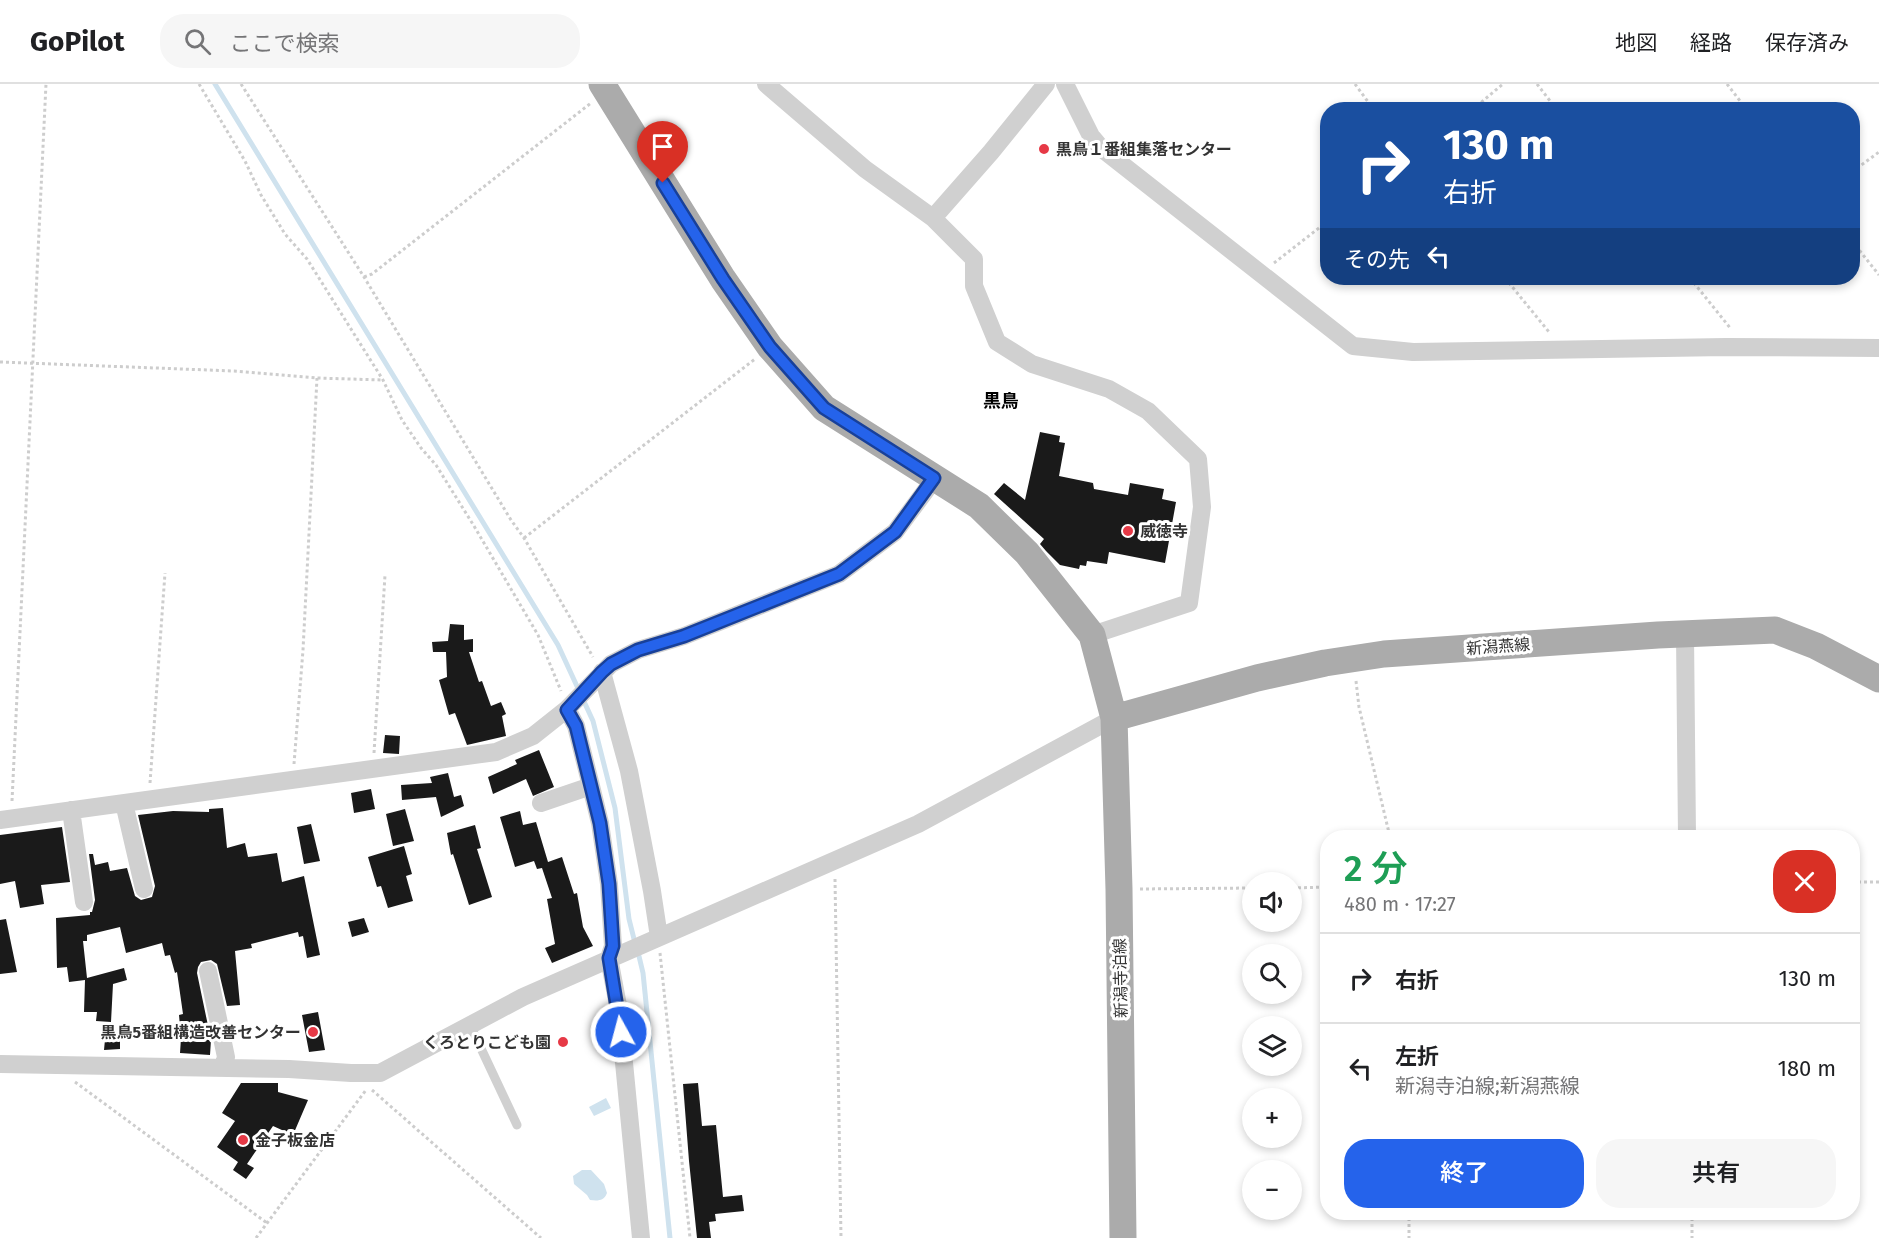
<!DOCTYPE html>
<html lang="ja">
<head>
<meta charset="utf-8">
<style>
  :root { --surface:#fff; --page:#f6f6f6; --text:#202124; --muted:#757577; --line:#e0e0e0; --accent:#2563eb }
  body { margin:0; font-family:"Fira Sans","Noto Sans JP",sans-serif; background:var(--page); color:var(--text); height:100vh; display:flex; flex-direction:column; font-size:22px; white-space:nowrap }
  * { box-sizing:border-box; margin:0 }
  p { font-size:20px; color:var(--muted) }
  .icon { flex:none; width:33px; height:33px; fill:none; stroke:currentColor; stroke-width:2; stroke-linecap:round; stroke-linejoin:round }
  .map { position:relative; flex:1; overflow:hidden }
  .drawer { position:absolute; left:1320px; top:746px; width:540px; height:390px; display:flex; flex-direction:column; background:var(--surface); border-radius:24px; box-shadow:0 3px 9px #0003 }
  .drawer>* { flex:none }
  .guide { position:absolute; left:1320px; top:18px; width:540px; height:183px; border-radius:24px; box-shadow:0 3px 9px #0003; background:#1a4fa0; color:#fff; overflow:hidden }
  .fabs { position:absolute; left:1242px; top:788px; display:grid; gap:12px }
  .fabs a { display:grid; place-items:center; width:60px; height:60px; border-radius:50%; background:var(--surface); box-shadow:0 3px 9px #0003; font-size:30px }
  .pin { position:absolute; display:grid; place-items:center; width:51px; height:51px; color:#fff; margin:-62px -26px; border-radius:50% 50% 50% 0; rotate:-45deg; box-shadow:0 0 6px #0007 }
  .pin .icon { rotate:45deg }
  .me { position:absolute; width:66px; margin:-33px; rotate:353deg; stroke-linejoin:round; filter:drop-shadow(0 0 4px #0008) }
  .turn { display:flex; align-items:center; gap:21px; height:126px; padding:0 24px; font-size:27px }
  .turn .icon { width:78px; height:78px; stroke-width:2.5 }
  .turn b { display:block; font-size:42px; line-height:51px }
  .then { display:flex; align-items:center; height:57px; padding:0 24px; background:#0003; gap:12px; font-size:22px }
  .round { display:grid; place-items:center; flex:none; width:63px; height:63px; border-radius:24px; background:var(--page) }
  .overview { display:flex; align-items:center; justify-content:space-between; height:102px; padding:0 24px }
  h1 { font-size:36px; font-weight:600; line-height:45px; color:#1e9e55 }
  .button { display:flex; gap:12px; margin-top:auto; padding:12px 24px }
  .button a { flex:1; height:69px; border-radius:24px; background:var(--accent); color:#fff; font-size:24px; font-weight:600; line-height:69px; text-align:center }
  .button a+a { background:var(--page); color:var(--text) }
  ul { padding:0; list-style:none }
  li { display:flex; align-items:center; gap:18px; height:90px; padding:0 24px; border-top:2px solid var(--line) }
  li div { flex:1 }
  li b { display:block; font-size:22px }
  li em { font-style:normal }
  header { display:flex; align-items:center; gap:36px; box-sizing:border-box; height:84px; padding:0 30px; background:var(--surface); border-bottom:2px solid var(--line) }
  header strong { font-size:28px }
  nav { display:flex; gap:33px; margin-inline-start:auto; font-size:21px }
  .search { width:420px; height:54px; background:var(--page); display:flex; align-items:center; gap:15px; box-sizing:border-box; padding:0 21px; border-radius:24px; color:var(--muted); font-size:22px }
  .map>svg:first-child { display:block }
  .water { fill:#cfe2ee }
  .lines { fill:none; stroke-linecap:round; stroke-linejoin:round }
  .stream { stroke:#cfe2ee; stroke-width:5 }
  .building { fill:#1a1a1a }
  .path { stroke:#cdcdcd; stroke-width:3; stroke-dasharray:3 3; stroke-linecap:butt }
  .lane { stroke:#d0d0d0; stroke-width:9 }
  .street { stroke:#d0d0d0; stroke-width:18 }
  .primary { stroke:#ababab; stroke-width:27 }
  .route-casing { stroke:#184099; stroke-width:15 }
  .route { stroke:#2563eb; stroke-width:10 }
  .poi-dot { fill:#e63946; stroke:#fff; stroke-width:2 }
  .labels { text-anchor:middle; stroke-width:6; stroke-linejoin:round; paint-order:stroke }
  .poi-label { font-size:16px; font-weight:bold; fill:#333; stroke:#fff; text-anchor:start }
  .street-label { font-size:16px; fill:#333; stroke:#fff }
  .neighbourhood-label { font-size:18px; font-weight:bold; fill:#000; stroke:#fff }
</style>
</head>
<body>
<header>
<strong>GoPilot</strong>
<div class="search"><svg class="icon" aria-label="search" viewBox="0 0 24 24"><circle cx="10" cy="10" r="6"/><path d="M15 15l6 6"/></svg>ここで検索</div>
<nav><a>地図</a><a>経路</a><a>保存済み</a></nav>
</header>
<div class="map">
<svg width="1879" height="1154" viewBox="0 0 1879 1154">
  <rect width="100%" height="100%" fill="#fff"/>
  <path class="water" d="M606 1014 611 1024 594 1032 589 1023Z
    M582 1086H591L604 1100 607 1109C604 1117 598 1117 590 1116L587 1111 574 1100 573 1092Z"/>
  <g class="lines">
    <path class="stream" d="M215 0 558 561 593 637 615 724 629 835 635 859
      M638 868 643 889 670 1154"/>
  </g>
  <path class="building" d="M1040 348 1060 352 1059 358 1065 359 1059 392 1093 399 1094 405 1128 411 1130 399 1164 405 1162 415 1176 418 1165 479 1109 468 1107 480 1087 477 1086 482 1080 481 1079 485 1060 481 1046 467 1040 460 1044 455 994 410 1004 399 1025 416Z
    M450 540 464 541V556L473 555V568H469L479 598 482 597 491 622 501 618 506 630 502 632 506 652 467 661 455 629 449 631 439 596 447 593 446 568H433L432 558 448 557Z
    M385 651 400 652 399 670 383 669Z
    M539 666 554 703 533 712 526 695 493 710 488 693 517 680 515 676Z
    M448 689 454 713 461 711 464 722 441 733 436 713 402 716 401 701 432 699 430 693Z
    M371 705 375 725 354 729 351 709Z
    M223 724 227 764 245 759 248 773 277 769 282 798 304 792 320 871 307 874 303 852 299 853 298 848 251 860 252 864 235 867 240 921 227 922 217 880 211 876 201 878 198 883 197 889 211 956 210 971 180 969 181 954 179 931 183 930 177 888 175 889 170 871 165 872 162 859 126 869 120 843 87 851V857H83L87 894 124 884 127 896 113 900 111 938 96 937 97 928H84L85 896 69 898 67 883 57 884 56 834 90 831V828H92L95 816 89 770H93L95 781 108 778 110 787 127 784 135 812 141 816 152 813 155 802 138 731 173 727 209 728V725Z
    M405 725 414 757 393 762 386 730Z
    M520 727 523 741 536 738 548 778 562 773 574 810 577 809 583 843 593 862 552 879 545 864 555 860 547 815 552 814 542 784 537 785 534 777 515 783 500 733Z
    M311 740 320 777 304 780 297 743Z
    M475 741 481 764 477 765 492 813 469 821 453 770 451 771 447 749Z
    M62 743 70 798 41 801 44 820 20 824 15 797 0 800V751Z
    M404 762 412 790 406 792 413 817 388 824 381 802 377 803 368 773Z
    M364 834 369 848 352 853 348 838Z
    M6 835 17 888 0 890V836Z
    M318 928 325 966 309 968 302 931Z
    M106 945 120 946V965L104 966Z
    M241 999H278V1008L308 1016 293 1051 273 1042 247 1080 254 1084 246 1095 233 1086 238 1078 217 1063 235 1037 222 1029Z
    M698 999 702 1042 716 1041 723 1113 742 1111 744 1127 715 1130 716 1137 709 1138 711 1154H697L689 1077 683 1000Z"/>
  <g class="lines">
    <path class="path" d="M199 0 245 77 261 111 285 150 307 175 383 296 402 336 421 364 436 381 474 442 538 551 561 607
      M241 0 364 193 511 436 524 454 593 573
      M1355 0 1374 26
      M1537 0 1557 26
      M1727 0 1747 26
      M1472 26 1503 0
      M1852 88 1879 68
      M1852 157 1879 191
      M1274 179 1328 137
      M364 193 372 190 591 19
      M1505 194 1549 248
      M1690 194 1731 245
      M0 278 234 287 317 294 383 296
      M524 454 755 275
      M1356 597 1359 623 1390 753
      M374 669 385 491
      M294 680 303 566 317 294
      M150 699 165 489
      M12 717 46 0
      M835 795 841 1154
      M1852 798H1879
      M1292 804 1328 803
      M1140 805 1252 804
      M660 869 690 1154
      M75 998 267 1139
      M372 1006 541 1154
      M1409 1128V1154
      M1692 1128V1154
      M256 1154 366 1006"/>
    <path class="lane" d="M470 941 517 1041"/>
    <path class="street" d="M766 0 865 85 933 134 974 175V202L997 258 1032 280 1109 305 1148 327 1198 375 1202 423 1189 519 1092 551
      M1065 0 1091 52 1101 64 1353 262 1413 268 1726 263 1879 264
      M933 134 991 68 1046 0
      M1685 550 1687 753
      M602 588 629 687 652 807 659 853
      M591 702 600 739 609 800 613 862 609 874 619 927 641 1154
      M124 719 144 805
      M541 719 591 702 576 642 567 625
      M71 726 84 818
      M0 736 496 668 533 652 567 625 611 580 638 566 684 552 839 490 895 448 935 394
      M208 887 226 973 223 983
      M0 980 289 985 351 989H380L523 913 918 740 1114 634"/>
    <path class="primary" d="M602 0 723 195 770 263 824 324 979 422 1027 469 1092 551 1114 634 1119 805 1123 1154
      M1114 634 1257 594 1325 579 1384 570 1658 551 1775 546 1816 562 1879 595"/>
  </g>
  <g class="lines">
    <g class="route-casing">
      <path id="route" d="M621 948 609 874 613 862 609 800 600 739 576 642 567 626 602 588 611 580 638 566 684 552 839 490 895 448 934 394 824 324 770 263 723 195 663 99"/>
    </g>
    <use href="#route" class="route"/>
  </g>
  <g class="poi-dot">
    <circle cx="1044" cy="65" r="6"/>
    <circle cx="1128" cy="447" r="6"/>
    <circle cx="313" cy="948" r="6"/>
    <circle cx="563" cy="958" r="6"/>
    <circle cx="243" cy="1056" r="6"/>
  </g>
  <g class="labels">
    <g class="poi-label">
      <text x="1056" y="71">黒鳥１番組集落センター</text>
      <text x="1140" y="453">威徳寺</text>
      <text x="301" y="954" text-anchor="end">黒鳥5番組構造改善センター</text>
      <text x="551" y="964" text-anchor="end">くろとりこども園</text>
      <text x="255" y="1062">金子板金店</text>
    </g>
    <g class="street-label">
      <text transform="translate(1498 562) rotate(-4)" y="6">新潟燕線</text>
      <text transform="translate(1120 894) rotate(-91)" y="6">新潟寺泊線</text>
    </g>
    <g class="neighbourhood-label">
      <text x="1001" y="323">黒鳥</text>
    </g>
  </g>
</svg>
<div class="fabs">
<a><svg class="icon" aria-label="sound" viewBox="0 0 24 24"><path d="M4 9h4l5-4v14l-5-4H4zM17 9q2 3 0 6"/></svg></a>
<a><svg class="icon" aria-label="search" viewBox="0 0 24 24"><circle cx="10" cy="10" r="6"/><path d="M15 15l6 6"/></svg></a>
<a><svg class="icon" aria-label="layers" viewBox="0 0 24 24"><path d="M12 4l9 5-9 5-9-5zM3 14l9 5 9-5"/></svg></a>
<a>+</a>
<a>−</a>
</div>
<div class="pin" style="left:663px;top:99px;background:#d93025"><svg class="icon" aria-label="arrive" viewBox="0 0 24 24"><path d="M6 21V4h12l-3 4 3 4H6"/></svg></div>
<svg class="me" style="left:621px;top:948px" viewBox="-20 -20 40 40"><circle r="17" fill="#2563eb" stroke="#fff" stroke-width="3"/><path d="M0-11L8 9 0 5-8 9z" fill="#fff"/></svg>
<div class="guide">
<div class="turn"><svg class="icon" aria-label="right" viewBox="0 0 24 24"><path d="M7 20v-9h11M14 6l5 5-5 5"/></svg><div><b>130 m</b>右折</div></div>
<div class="then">その先<svg class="icon" aria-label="left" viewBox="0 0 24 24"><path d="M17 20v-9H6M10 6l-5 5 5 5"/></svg></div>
</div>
<section class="drawer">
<div class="overview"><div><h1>2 分</h1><p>480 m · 17:27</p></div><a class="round" style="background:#d93025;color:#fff"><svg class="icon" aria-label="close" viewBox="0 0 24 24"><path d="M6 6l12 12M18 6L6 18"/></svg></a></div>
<ul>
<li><svg class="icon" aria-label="right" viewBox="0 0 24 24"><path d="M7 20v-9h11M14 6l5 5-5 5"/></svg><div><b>右折</b></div><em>130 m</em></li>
<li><svg class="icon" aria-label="left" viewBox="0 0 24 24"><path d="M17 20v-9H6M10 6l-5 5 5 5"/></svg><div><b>左折</b><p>新潟寺泊線;新潟燕線</p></div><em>180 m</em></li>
</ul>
<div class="button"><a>終了</a><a>共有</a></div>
</section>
</div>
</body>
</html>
